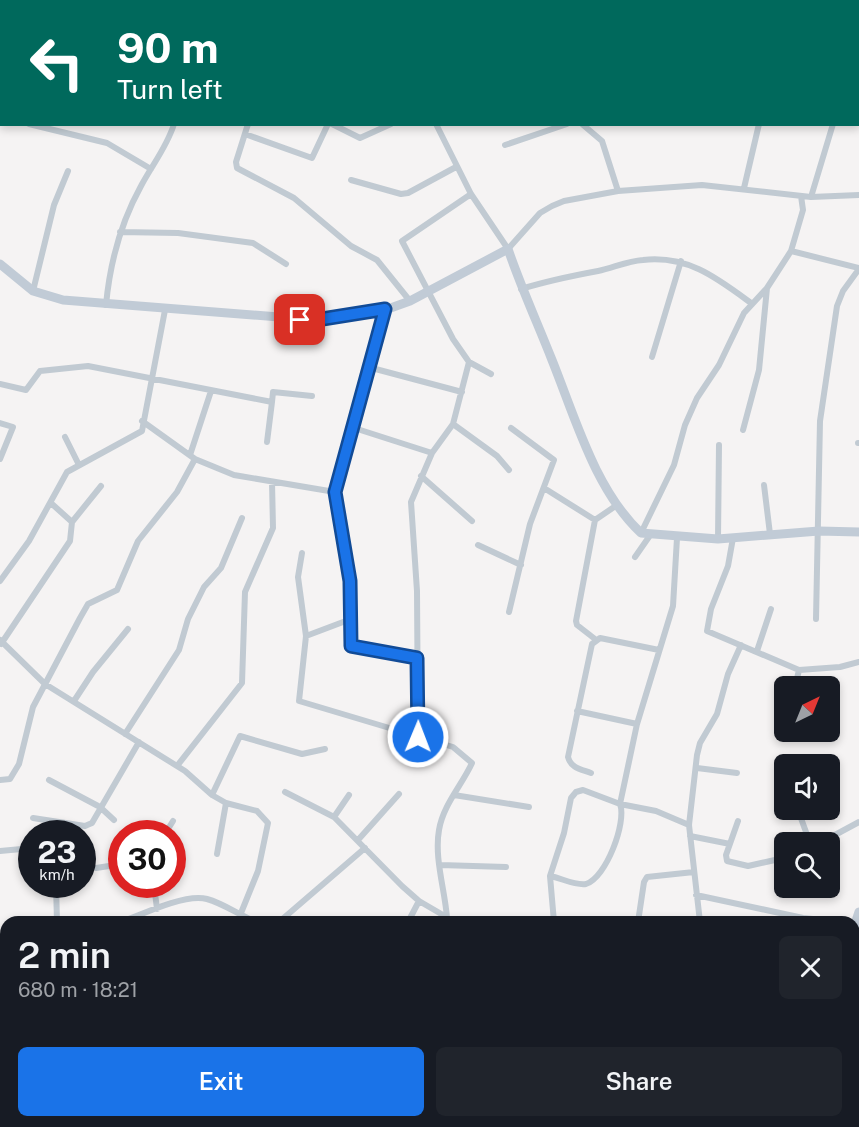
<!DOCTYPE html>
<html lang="en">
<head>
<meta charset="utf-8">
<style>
  :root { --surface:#171b24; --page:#20242c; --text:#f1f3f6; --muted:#9ea1a6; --accent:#1a73e8 }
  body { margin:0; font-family:"Public Sans",sans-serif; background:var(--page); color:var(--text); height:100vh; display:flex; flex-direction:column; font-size:22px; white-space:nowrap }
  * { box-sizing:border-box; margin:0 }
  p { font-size:20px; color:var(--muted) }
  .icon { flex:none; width:33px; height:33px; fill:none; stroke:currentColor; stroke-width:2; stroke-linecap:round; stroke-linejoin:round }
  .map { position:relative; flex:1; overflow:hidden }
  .drawer { position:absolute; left:0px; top:916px; width:860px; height:212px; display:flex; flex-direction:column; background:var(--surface); border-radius:18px 18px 0 0; box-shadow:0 3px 9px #0003 }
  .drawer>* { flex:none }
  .guide { position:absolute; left:0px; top:0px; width:860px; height:126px; box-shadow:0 3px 9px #0003; background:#00695c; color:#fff; overflow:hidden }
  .needle { width:39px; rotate:43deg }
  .buttons { position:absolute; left:774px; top:676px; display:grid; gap:12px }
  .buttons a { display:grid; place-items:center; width:66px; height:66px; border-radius:9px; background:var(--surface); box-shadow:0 3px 9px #0003; font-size:30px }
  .speed { position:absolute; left:18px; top:820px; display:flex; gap:12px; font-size:30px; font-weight:700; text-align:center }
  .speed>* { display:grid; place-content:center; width:78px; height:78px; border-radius:50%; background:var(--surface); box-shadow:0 3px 9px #0003; line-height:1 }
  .speed small { font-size:15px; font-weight:400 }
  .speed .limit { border:9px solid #d22; background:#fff; color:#111 }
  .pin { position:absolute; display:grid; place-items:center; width:51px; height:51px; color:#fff; margin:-26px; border-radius:12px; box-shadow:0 3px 9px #0006 }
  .me { position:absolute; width:66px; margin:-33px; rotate:1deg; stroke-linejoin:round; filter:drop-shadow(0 0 4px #0008) }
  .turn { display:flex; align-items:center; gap:21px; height:126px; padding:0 18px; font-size:27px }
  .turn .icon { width:78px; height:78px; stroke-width:2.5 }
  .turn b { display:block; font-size:42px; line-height:51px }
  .round { display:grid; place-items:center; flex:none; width:63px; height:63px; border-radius:9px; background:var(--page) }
  .headline { display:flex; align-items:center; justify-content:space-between; height:102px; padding:0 18px }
  h1 { font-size:36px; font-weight:600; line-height:45px }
  .cta { display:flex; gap:12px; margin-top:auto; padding:12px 18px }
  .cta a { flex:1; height:69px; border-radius:9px; background:var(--accent); color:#fff; font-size:24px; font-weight:600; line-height:69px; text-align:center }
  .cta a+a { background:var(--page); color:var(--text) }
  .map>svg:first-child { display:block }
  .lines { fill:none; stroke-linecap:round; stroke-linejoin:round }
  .street { stroke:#c1cad2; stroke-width:6 }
  .secondary { stroke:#c1cbd6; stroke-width:9 }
  .route-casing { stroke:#114b97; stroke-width:15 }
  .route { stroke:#1a73e8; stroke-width:10 }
</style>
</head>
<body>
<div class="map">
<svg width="859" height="1127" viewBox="0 0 859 1127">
  <rect width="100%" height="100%" fill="#f5f3f3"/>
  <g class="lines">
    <path class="street" d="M186 0 189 2
      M376 0V2
      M556 0 558 2
      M714 0 721 2
      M102 2 103 0
      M472 2 473 0
      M563 2 564 0
      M729 2V0
      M0 15 2 16
      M858 39 859 34
      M858 88H859
      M0 117H2
      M29 124 107 143 151 169
      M248 124 236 162 237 168 294 198 351 246 377 260 410 301
      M332 124 360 138 391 124
      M436 124 471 194 508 249 540 213 552 206 564 201 618 191 702 185 811 197 859 195
      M582 124 602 141 618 191
      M245 134 312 158 328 124
      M505 145 567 124
      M351 180 401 194 408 193 456 167
      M744 188 759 124
      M471 194 402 241 453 339 469 362 491 374
      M811 197 833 124
      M120 232 178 233 253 243 286 264
      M791 251 859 268
      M521 289C547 281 571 276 598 271 613 268 627 261 643 260 688 255 717 278 751 303
      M33 291 54 205 68 171
      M106 305C110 262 120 224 141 186 152 165 167 147 174 124
      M385 310 335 492 350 581 351 646 417 658
      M652 357 681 261
      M368 367 462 392
      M0 384 26 390 40 371 88 366 272 402 273 392 312 396
      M142 421 195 459 234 475 335 492
      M0 423 13 427 0 459
      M453 424 497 456 509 470
      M351 427 432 453
      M743 430 759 370 767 288
      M65 437 79 465
      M267 442 272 402
      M858 443H859
      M190 455 211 391
      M421 476 472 521
      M764 485 770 534
      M544 488 595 520 617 505
      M595 520 576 621 577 625 595 639
      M72 522 101 486
      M641 533 674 465 685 425 697 398 719 365 744 313 767 288 791 251 803 210 801 196
      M733 538 728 566 711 609 707 631 799 670 840 667 859 662
      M718 539 719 445
      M478 545 521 565
      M302 553 298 577 306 636 299 701 453 747 472 763C462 785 443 805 439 830 434 858 445 890 447 918
      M635 557 651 534
      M0 581 29 541 67 472 142 431 165 310
      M509 612 530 524 554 460 511 428
      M816 619 820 421 837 306 843 291 859 269
      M306 636 351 619
      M0 640 45 684 185 771 212 795 226 803 257 811 268 823 258 871 241 913
      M1 644 70 541 72 522 52 504
      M757 651 771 609
      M795 687 799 670
      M74 701 93 672 128 629
      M577 711 637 724
      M125 734 179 650 188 619 204 587 221 568 242 518
      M418 737 417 591 411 502 432 453 453 424 469 362
      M177 766 242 683 245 592 273 528 272 482
      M697 768 737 773
      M591 773C580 769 571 768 568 757L592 644 600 638 659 650
      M0 780 10 779 19 764 33 707 80 618 88 604 117 590 138 541 177 492 195 459
      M49 780 100 807 114 820
      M285 792 334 817 402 886 419 901 455 922
      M212 795 240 736 302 754 325 749
      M454 795 529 807
      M798 810 810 843
      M334 817 349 795
      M33 818 85 826 92 823 139 742
      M738 821 726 855 727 861 748 866 784 858
      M165 834 173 821
      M690 836 730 844
      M358 840 399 794
      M820 843 859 822
      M0 851 32 848
      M217 854 226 803
      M440 865 506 867
      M96 868 122 864
      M550 876C561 878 576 886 586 884 606 878 627 822 620 804L637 724 673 606 677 538
      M56 885 57 922
      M154 885 157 909
      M696 895 803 918 842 922
      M122 922C142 914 186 893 207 899 225 904 240 916 257 922
      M279 922 365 848
      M408 922 419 901
      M554 922 550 876 564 833 571 798 576 792 583 790 620 804 656 811 689 825
      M638 922 644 882 647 877 694 872
      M700 922 689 825 697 755 700 743 717 714 728 674 741 645
      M0 937 6 936
      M854 942H859
      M854 975 859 977
      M0 1011 6 1010
      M854 1060 859 1061
      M0 1075 6 1076
      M854 1091H859
      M394 1122 404 1127
      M555 1122 570 1127
      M811 1123V1122
      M86 1127 98 1126
      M160 1127 162 1122
      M202 1127 203 1122
      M273 1127 274 1122
      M469 1127 472 1122
      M600 1127 602 1122"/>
    <path class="secondary" d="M0 264 33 291 63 300 317 320 385 310 410 301 508 249C521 287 537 322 552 360 575 417 595 490 641 533L718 539 819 531 859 532
      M854 927 859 912
      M703 1122 704 1127"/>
  </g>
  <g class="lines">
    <g class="route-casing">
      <path id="route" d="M300 320H316L385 309 335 492 350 581 351 646 417 658 418 737"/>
    </g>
    <use href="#route" class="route"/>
  </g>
</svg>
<div class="buttons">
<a><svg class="needle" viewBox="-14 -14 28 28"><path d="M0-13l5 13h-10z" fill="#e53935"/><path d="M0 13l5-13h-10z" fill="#9ea1a6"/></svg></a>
<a><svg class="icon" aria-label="sound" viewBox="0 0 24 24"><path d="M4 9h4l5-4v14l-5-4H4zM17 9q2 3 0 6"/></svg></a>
<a><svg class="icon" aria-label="search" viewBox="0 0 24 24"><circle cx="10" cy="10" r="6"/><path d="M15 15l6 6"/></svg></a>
</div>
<div class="speed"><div>23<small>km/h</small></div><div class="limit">30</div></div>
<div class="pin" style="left:300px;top:320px;background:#d93025"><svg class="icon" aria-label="arrive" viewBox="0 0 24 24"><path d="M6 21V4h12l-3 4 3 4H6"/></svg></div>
<svg class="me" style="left:418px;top:737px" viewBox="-20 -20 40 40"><circle r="17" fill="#1a73e8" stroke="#fff" stroke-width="3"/><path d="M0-11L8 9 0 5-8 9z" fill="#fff"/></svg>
<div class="guide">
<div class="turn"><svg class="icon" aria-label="left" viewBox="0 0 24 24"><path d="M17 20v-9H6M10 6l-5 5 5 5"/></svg><div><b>90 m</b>Turn left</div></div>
</div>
<section class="drawer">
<div class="headline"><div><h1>2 min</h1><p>680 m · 18:21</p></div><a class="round"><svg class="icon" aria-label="close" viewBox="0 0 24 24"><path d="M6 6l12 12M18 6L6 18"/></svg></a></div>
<div class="cta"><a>Exit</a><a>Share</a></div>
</section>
</div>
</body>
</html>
